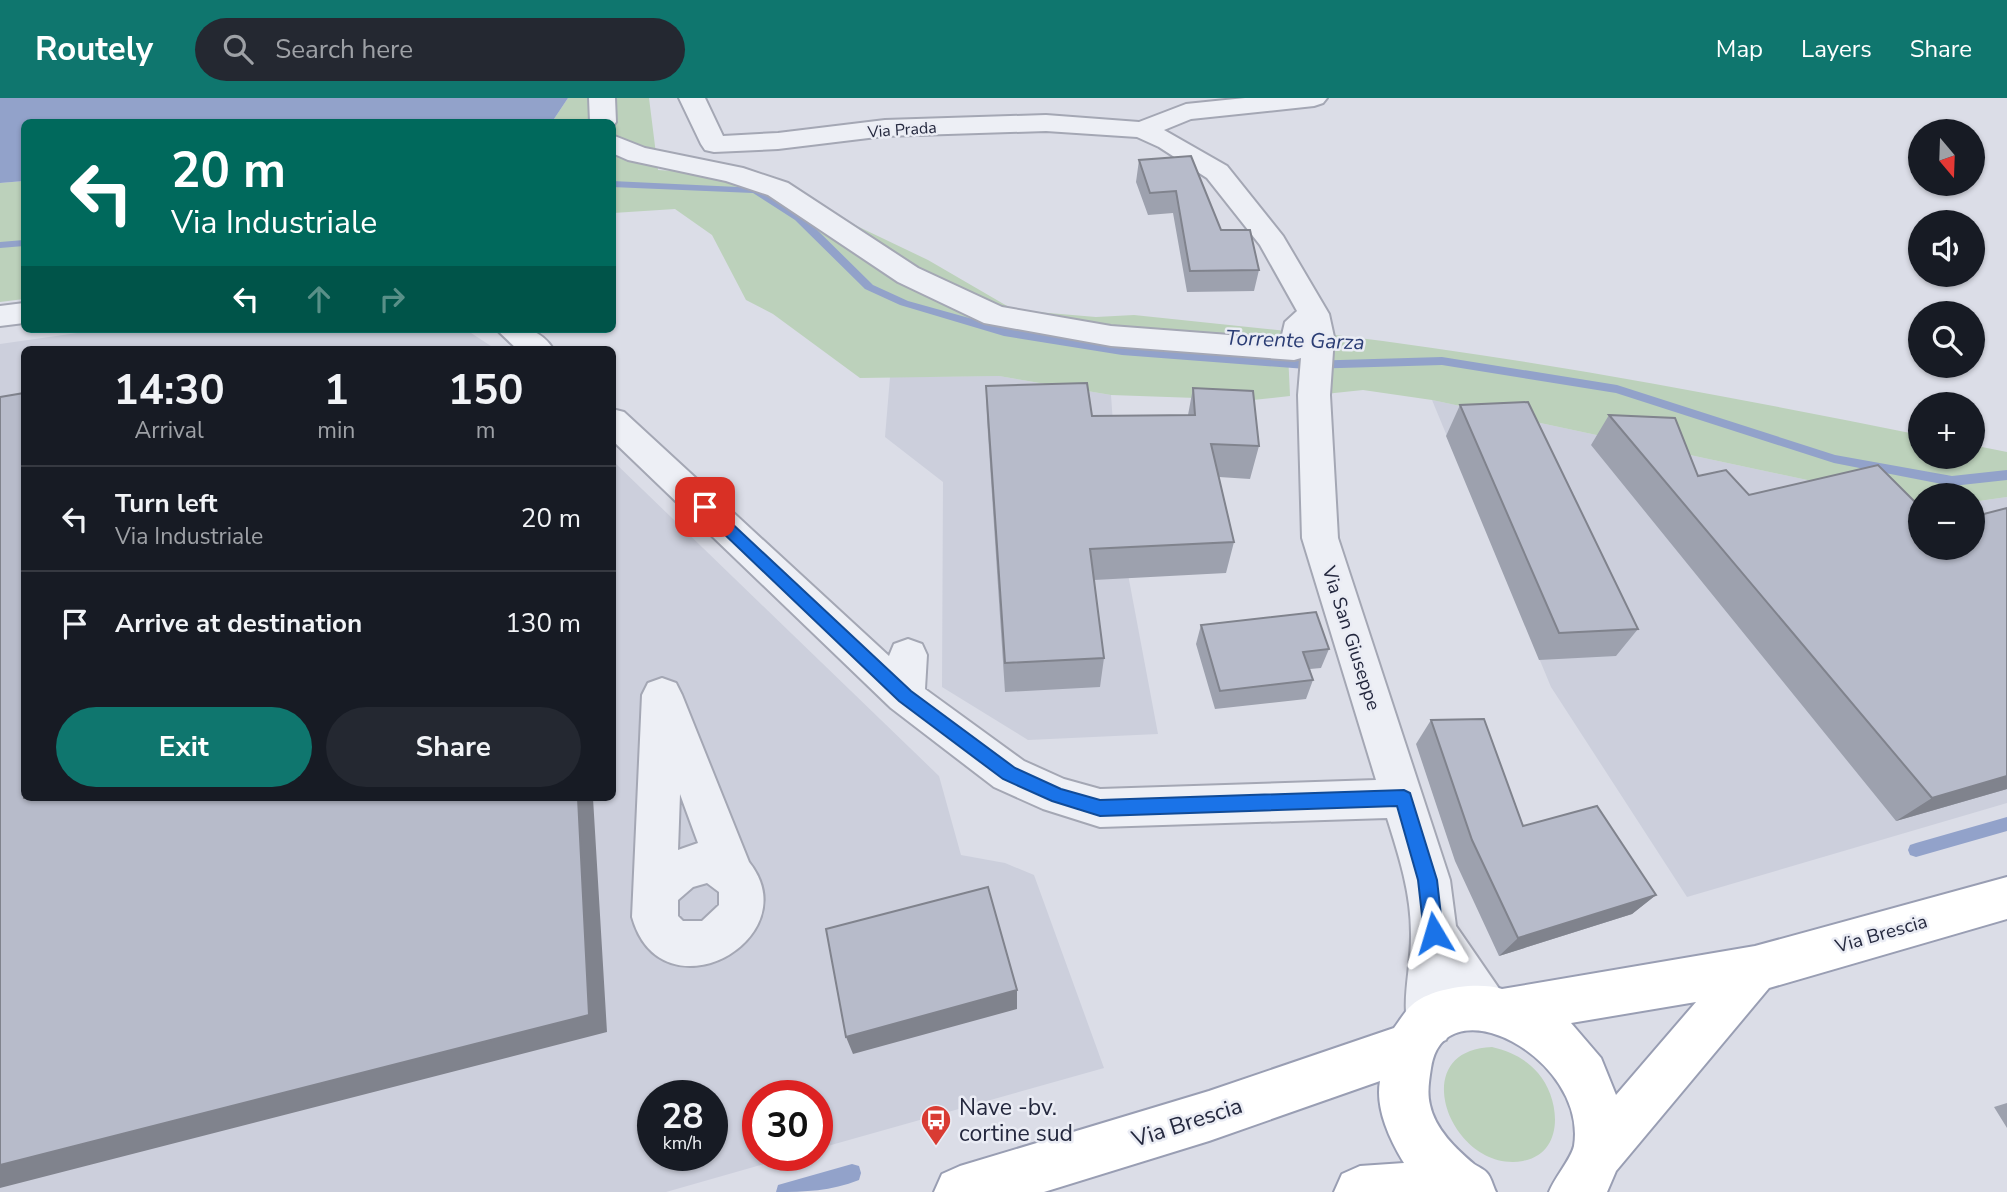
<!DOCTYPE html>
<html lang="en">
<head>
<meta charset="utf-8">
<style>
  :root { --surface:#171b24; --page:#242831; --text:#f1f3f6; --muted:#9ea1a6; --line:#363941; --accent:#0f766e }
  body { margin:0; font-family:"Nunito Sans",sans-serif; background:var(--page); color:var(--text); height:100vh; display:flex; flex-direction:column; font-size:26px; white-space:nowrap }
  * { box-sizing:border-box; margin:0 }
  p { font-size:23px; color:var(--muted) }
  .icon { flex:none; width:38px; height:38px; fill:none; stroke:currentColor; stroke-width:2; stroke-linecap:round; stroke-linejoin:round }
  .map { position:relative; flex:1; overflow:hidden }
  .sheet { position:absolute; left:21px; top:248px; width:595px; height:455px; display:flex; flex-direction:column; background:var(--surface); border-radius:10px; box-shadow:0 2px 5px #0004 }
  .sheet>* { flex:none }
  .hud { position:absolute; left:21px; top:21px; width:595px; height:214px; border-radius:10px; box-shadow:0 2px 5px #0004; background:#00695c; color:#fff; overflow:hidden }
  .needle { width:46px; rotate:161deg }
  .controls { position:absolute; left:1908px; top:21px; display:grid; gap:14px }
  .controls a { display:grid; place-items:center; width:77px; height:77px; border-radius:50%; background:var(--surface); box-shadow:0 2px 5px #0004; font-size:35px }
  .speed { position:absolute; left:637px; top:982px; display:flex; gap:14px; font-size:35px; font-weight:700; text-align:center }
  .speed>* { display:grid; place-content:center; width:91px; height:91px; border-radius:50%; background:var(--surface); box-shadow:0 2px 5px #0004; line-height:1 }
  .speed small { font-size:18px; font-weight:400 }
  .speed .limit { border:10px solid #d22; background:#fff; color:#111 }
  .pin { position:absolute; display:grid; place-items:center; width:60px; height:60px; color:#fff; margin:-30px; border-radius:14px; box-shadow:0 4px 10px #0006 }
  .me { position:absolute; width:77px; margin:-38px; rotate:353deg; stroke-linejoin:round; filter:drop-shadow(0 0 5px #0008) }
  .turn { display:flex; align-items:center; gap:24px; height:147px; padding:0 35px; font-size:32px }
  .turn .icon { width:91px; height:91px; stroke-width:2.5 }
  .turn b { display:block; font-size:49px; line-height:60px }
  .lanes { display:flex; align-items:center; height:66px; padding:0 35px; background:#0003; justify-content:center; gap:35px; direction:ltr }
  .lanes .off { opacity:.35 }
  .eta { display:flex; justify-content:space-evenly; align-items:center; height:119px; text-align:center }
  .eta b { font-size:42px; font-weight:700; line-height:49px }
  .cta { display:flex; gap:14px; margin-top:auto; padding:14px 35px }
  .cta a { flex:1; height:80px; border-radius:42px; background:var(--accent); color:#fff; font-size:28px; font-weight:700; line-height:80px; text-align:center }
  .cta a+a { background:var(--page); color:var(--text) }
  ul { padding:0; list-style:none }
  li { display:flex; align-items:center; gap:21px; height:105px; padding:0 35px; border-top:2px solid var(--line) }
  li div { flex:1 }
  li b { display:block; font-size:26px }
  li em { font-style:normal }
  header { display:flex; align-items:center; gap:42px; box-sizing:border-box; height:98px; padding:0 35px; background:var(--accent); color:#fff }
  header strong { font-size:33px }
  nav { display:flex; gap:38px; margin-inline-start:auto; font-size:24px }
  .search { width:490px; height:63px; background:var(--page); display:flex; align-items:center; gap:18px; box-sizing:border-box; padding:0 24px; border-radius:38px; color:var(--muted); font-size:26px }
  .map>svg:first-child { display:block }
  .built { fill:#cccfdc; fill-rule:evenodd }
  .green { fill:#bcd1bb }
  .water { fill:#92a2ca }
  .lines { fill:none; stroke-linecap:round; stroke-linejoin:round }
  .stream { fill:#92a2ca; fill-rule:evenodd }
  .minor-casing { stroke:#a4a7b4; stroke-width:4 }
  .major-casing { stroke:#999eb3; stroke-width:4 }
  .minor { fill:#edeff5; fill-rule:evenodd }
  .major { fill:#fff; fill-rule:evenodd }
  .wall { fill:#9da1ae }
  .shaded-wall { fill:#80838d }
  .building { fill:#b7bbca; stroke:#80838d; stroke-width:2 }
  .route { fill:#1a73e8; stroke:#114b97; stroke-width:2 }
  .labels { text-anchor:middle; stroke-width:5; stroke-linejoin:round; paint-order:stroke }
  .far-street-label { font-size:16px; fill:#24283e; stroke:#eaecf4 }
  .street-label { font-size:19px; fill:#24283e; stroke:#eaecf4 }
  .water-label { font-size:21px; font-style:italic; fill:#2b3d74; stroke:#eaecf4 }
  .near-poi-label { font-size:23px; fill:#24283e; stroke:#eaecf4; text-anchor:start }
  .near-street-label { font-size:23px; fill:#24283e; stroke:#eaecf4 }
</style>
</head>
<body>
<header>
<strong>Routely</strong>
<div class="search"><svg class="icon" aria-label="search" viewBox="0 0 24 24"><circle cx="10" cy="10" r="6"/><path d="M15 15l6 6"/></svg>Search here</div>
<nav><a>Map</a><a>Layers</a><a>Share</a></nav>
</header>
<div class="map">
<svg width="2007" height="1094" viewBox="0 0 2007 1094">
  <rect width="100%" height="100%" fill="#dbdde7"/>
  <path class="built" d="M105 231H465L497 252H24V700H612L613 363 939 678 961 757 1005 765 1034 777 1104 970 817 1051V998H758V1057H796L666 1094H0V246ZM653 998H712V1057H653Z
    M999 278 1111 297 1121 439 1158 636 1028 642 942 589 943 384 885 339 890 279Z
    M1432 302 1920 406V450H1972V404L2007 399V705L1687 799 1551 589Z"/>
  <path class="green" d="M568 0H649L658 72 765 79 836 118 928 162 1014 212 1096 219 1134 217 1287 233 1290 298 1253 302 1111 297 999 278 860 280 773 216 746 202 712 137 675 111 613 115 612 24H552Z
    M24 83V201L0 204V85Z
    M1335 237C1532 261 1726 298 1920 337V359H1972V347L2007 354V399L1972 404V397H1920V406L1432 302 1363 292 1325 296Z
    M1492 949C1510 953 1526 961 1538 975 1560 1000 1566 1055 1523 1063 1452 1076 1403 952 1492 949Z"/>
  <path class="water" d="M0 0H568L552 24H24V83L0 85Z"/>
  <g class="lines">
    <path class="stream" d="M612 83 759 90 803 118 873 187 908 203 1005 230 1122 249 1306 263 1442 259 1617 287 1835 357 1952 378 2007 372V382L1952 388 1834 365 1616 295 1442 267 1306 271 1122 257 1004 238 900 207 865 191 795 122 753 95 612 89Z
      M24 142V148L0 150V144Z
      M2007 719V733L1916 759 1910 757 1908 752 1910 747 1916 745Z
      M852 1066 859 1068 861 1075 859 1082C831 1093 805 1094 776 1094L778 1087 785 1085Z"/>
    <g class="minor-casing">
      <path id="minor" d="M589 0H615L616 24 612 29V24H590Z
        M679 0H705L723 38 778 35 885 22 1046 17 1139 24 1186 6 1245 0H1327L1323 5 1314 8 1191 21 1164 32 1227 68 1283 138 1329 216 1334 239 1330 297 1338 440 1450 782 1456 828 1500 892 1507 909 1500 926 1483 933 1466 926 1454 906 1453 925 1446 942 1429 949 1412 942C1398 909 1412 871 1411 835 1411 795 1399 758 1387 720L1100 729 1043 711 994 689 891 610 612 342V311L624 314 889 558 894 546 908 541 922 546 927 557 925 591 1024 663 1064 681 1100 691 1376 682 1302 440 1298 297 1301 260 1294 262 1111 248 984 225 898 184 768 97 726 83 628 62 612 55V37L645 50 743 70 788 85 918 170 1002 209 1111 228 1281 241 1285 224 1297 213 1260 147 1207 80 1159 49 1137 39 1046 33 885 38 778 51 714 54 705 52 701 46Z
        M24 205V225L0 228V208Z
        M496 231C521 231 538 227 554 252H518Z
        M662 580 676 585 682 597 749 764C810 841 661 923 632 819L642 597 648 585ZM680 696 698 745 678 752ZM707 785 719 794V807L702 823H683L678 818V802L693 789Z"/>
    </g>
    <g class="major-casing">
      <path id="major" d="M2007 779V821L1769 890 1616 1073 1607 1094H1549C1555 1079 1571 1061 1574 1048 1588 960 1444 884 1431 970 1429 983 1427 995 1430 1007 1435 1031 1456 1051 1474 1066 1478 1069 1484 1071 1487 1075 1491 1079 1493 1088 1496 1094H1334L1342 1076 1360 1068 1404 1065C1390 1042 1375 1010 1380 983L1209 1043 1044 1094H934L942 1076 960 1068 1209 993 1394 930C1400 922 1405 913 1412 907 1430 890 1478 883 1502 891L1755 848ZM1696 904 1616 997 1601 960 1571 925Z"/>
    </g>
    <use href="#minor" class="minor"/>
    <use href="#major" class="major"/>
  </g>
  <path class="wall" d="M1139 62 1221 132 1259 172 1254 193 1187 194 1173 115 1148 117 1136 84Z
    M986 288 1092 318 1188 317 1193 290 1259 348 1250 381 1219 379 1234 444 1226 475 1094 482 1104 560 1100 589 1005 594 987 321Z
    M1460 307 1638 531 1616 558 1539 562 1446 338Z
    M1609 317 1698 378 1749 397 1920 450 2007 410V691L1896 723 1591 347Z
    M1201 527 1329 551 1321 570 1310 571 1313 582 1306 601 1215 611 1196 546Z
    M1431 622 1523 728 1656 797 1632 816 1499 858 1455 763 1416 646Z
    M2007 1005V1030L1994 1009Z"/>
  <path class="shaded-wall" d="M2007 678V691L1896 723 1932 700Z
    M578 700H593L607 934 0 1090V1067Z
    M1656 797 1632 816 1499 858 1518 840Z
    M1017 892V911L853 956 846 939Z"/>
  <path class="building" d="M1191 58 1221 132H1250L1259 172 1190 173 1176 93 1150 95 1139 62Z
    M1087 285 1092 318 1195 317 1193 290 1253 293 1259 348 1211 346 1234 444 1090 451 1104 560 1005 565 986 288Z
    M24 295V700H578L589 917 0 1067V299Z
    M1528 304 1638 531 1559 535 1460 307Z
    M1609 317 1675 320 1698 378 1726 372 1749 397 1878 367 1920 409V450H1972V419L2007 410V678L1932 700Z
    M1316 514 1329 551 1303 554 1313 582 1220 593 1201 527Z
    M1484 621 1523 728 1597 708 1656 797 1518 840 1472 742 1431 622Z
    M988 789 1017 892 846 939 826 831Z"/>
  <path class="route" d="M705 404 710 405 911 593 1015 670 1061 691 1100 702 1404 692 1410 695 1437 782 1443 835 1440 842 1434 844 1427 842 1424 835 1418 782 1397 708 1100 718 1052 703 1003 681 899 603 700 413 698 409 700 405Z"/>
  <defs>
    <g id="bus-pin" transform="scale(1.575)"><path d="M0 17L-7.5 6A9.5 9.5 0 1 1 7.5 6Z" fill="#d93c33" stroke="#eaecf4"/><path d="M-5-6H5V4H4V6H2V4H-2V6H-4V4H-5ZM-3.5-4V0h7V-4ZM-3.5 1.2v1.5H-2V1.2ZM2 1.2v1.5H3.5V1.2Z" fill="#fff"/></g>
  </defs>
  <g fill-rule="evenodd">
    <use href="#bus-pin" x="936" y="1022"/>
  </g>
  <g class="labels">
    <g class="far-street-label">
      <text transform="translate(902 31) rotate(-4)" y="6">Via Prada</text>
    </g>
    <g class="street-label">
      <text transform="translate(1352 540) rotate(72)" y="7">Via San Giuseppe</text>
      <text transform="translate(1881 835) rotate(-16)" y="7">Via Brescia</text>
    </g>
    <g class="water-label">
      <text transform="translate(1295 242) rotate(2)" y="7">Torrente Garza</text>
    </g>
    <g class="near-poi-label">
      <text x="959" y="1017">Nave -bv.<tspan x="959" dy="26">cortine sud</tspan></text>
    </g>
    <g class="near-street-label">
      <text transform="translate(1187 1024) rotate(-18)" y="8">Via Brescia</text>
    </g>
  </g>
</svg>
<div class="controls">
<a><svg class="needle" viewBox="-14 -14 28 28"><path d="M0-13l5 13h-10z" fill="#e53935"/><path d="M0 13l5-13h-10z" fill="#9ea1a6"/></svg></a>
<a><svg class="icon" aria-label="sound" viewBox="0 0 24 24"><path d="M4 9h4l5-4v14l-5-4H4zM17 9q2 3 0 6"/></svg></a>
<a><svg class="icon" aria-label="search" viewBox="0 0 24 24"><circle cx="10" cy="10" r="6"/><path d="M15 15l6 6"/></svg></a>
<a>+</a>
<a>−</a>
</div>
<div class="speed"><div>28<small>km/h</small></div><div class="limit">30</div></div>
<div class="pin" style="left:705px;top:409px;background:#d93025"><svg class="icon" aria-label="arrive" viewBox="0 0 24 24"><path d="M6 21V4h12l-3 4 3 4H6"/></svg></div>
<svg class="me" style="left:1434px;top:835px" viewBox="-20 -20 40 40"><path d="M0-17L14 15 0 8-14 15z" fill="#1a73e8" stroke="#fff" stroke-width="4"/></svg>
<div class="hud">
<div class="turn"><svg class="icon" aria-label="left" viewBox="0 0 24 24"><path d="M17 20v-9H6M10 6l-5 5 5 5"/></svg><div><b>20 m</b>Via Industriale</div></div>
<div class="lanes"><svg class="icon" aria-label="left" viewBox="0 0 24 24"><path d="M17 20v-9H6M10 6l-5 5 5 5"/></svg><svg class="icon off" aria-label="ahead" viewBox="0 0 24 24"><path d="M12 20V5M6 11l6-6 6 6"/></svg><svg class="icon off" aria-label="right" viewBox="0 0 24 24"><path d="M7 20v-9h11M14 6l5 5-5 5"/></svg></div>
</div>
<section class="sheet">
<div class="eta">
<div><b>14:30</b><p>Arrival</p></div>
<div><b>1</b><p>min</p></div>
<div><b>150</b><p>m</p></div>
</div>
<ul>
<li><svg class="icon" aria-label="left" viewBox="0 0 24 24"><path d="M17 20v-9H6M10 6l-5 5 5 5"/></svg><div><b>Turn left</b><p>Via Industriale</p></div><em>20 m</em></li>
<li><svg class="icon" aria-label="arrive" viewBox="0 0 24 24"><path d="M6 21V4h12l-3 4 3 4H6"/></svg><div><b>Arrive at destination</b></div><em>130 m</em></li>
</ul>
<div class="cta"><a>Exit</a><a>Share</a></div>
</section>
</div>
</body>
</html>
